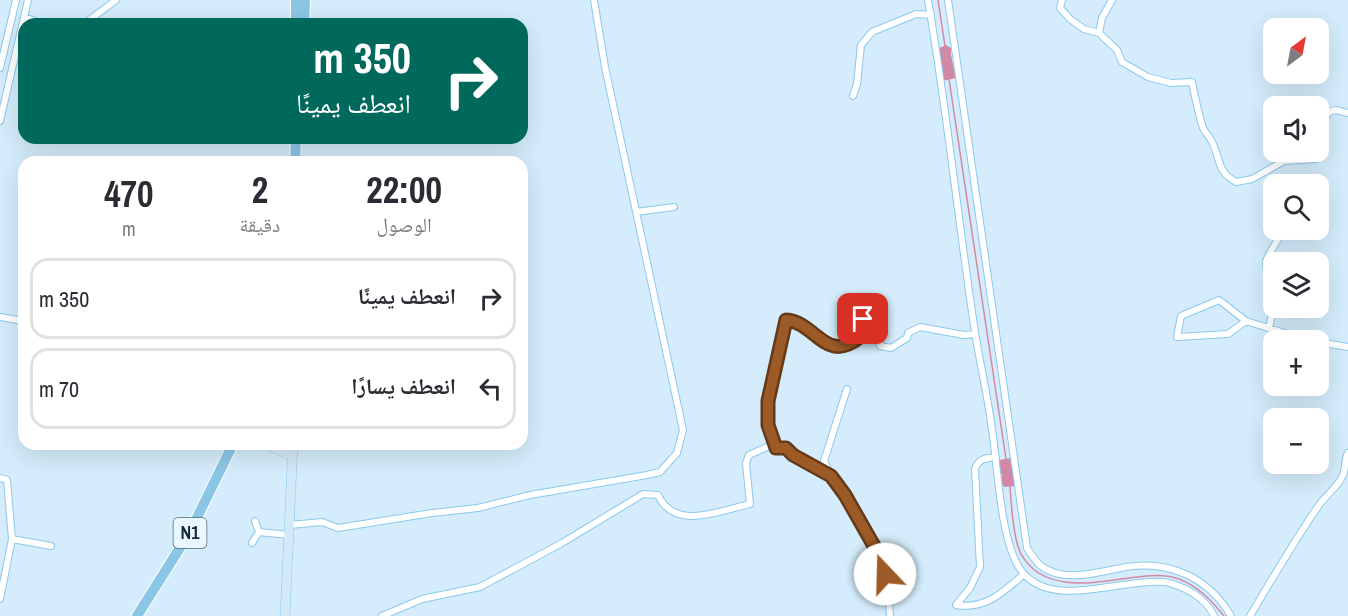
<!DOCTYPE html>
<html lang="ar">
<head>
<meta charset="utf-8">
<style>
  :root { --surface:#fff; --page:#f7f7f7; --text:#2b2b33; --muted:#7c7c81; --line:#e1e1e2 }
  body { margin:0; font-family:"Archivo Narrow","Noto Naskh Arabic",sans-serif; background:var(--page); color:var(--text); direction:rtl; height:100vh; display:flex; flex-direction:column; font-size:22px; white-space:nowrap }
  * { box-sizing:border-box; margin:0 }
  p { font-size:20px; color:var(--muted) }
  .icon { flex:none; width:33px; height:33px; fill:none; stroke:currentColor; stroke-width:2; stroke-linecap:round; stroke-linejoin:round }
  .map { position:relative; flex:1; overflow:hidden; direction:ltr }
  .drawer { position:absolute; left:18px; top:156px; width:510px; height:294px; display:flex; flex-direction:column; background:var(--surface); border-radius:18px; box-shadow:0 6px 24px #0002; direction:rtl }
  .drawer>* { flex:none }
  .banner { position:absolute; left:18px; top:18px; width:510px; height:126px; border-radius:18px; box-shadow:0 6px 24px #0002; direction:rtl; background:#00695c; color:#fff; overflow:hidden }
  .needle { width:39px; rotate:32deg }
  .tools { position:absolute; left:1263px; top:18px; display:grid; gap:12px }
  .tools a { display:grid; place-items:center; width:66px; height:66px; border-radius:12px; background:var(--surface); box-shadow:0 6px 24px #0002; font-size:30px }
  .pin { position:absolute; display:grid; place-items:center; width:51px; height:51px; color:#fff; margin:-26px; border-radius:12px; box-shadow:0 3px 9px #0006 }
  .me { position:absolute; width:66px; margin:-33px; rotate:339deg; stroke-linejoin:round; filter:drop-shadow(0 0 4px #0008) }
  .turn { display:flex; align-items:center; gap:21px; height:126px; padding:0 18px; font-size:27px }
  .turn .icon { width:78px; height:78px; stroke-width:2.5 }
  .turn b { display:block; font-size:42px; line-height:51px }
  .eta { display:flex; justify-content:space-evenly; align-items:center; height:102px; text-align:center }
  .eta b { font-size:36px; font-weight:800; line-height:42px }
  ul { padding:0; list-style:none }
  li { display:flex; align-items:center; gap:18px; height:81px; margin:0 12px 9px; padding:0 6px; border:3px solid var(--line); border-radius:18px }
  li div { flex:1 }
  li b { display:block; font-size:22px }
  li em { font-style:normal }
  .map>svg:first-child { display:block }
  .water { fill:#d289a5 }
  .lines { fill:none; stroke-linecap:round; stroke-linejoin:round }
  .stream { stroke:#d289a5; stroke-width:1.5 }
  .minor-casing { stroke:#8bc9ee; stroke-width:8 }
  .secondary-casing { stroke:#8bc9ee; stroke-width:10 }
  .trunk-casing { stroke:#fff; stroke-width:12 }
  .minor { stroke:#fff; stroke-width:6 }
  .secondary { stroke:#d4e9f6; stroke-width:9 }
  .trunk { stroke:#8cc6e7; stroke-width:10 }
  .route-casing { stroke:#653a19; stroke-width:15 }
  .route { stroke:#9c5a26; stroke-width:10 }
  .labels { text-anchor:middle; stroke-width:4.5; stroke-linejoin:round; paint-order:stroke }
  .shield { fill:#ebf7fe; stroke:#526874; stroke-width:1.5 }
  .shield-label { font-size:18px; font-weight:bold; fill:#112b39 }
</style>
</head>
<body>
<div class="map">
<svg width="1348" height="616" viewBox="0 0 1348 616">
  <rect width="100%" height="100%" fill="#d4ecfb"/>
  <path class="water" d="M946 45 951 48C950 58 955 68 956 78L942 81V63L937 49Z
    M1011 458C1011 468 1015 476 1015 486L1004 487 1002 483V474L999 472V460Z"/>
  <g class="lines">
    <path class="stream" d="M938 0 945 46
      M949 79 1006 459
      M1010 486C1011 503 1013 539 1021 554 1043 593 1092 583 1129 578 1145 576 1163 573 1179 579 1199 587 1211 600 1224 616"/>
    <g class="minor-casing">
      <path id="minor" d="M928 0C947 110 958 221 975 332 980 364 988 397 992 430 998 466 1000 548 1024 574 1055 609 1123 578 1164 582 1174 583 1184 588 1193 593 1202 599 1210 607 1214 616
        M948 0 1027 548C1031 554 1036 562 1041 566 1065 584 1101 571 1126 567 1170 560 1209 578 1231 616
        M1062 0 1060 8 1070 19 1084 29 1099 33 1117 50 1122 62 1148 77 1171 83 1192 82C1195 97 1198 113 1203 128 1206 134 1211 138 1213 144 1221 162 1217 171 1236 182L1252 179 1284 161 1316 159C1328 142 1316 129 1329 112L1336 110 1348 113
        M24 17 43 24
        M84 24 116 0
        M1099 33 1102 18 1112 0
        M0 68 16 0
        M853 96 857 84 861 45 872 32 916 14 931 15
        M0 121 28 0
        M636 212 674 207
        M1274 287C1256 255 1273 256 1282 230
        M0 317 24 321
        M1246 321 1228 334 1177 337 1181 316 1219 300 1246 321 1307 340
        M1269 328 1274 304
        M880 340V346L891 348 907 338 908 333 920 327 964 335 975 334
        M1318 342 1348 347
        M776 448 768 425V401L786 320C816 322 825 365 860 337L863 319
        M996 457C986 458 979 458 975 469L980 567 970 588 956 605C985 610 1004 592 1024 574
        M831 475 824 461 847 389
        M0 478 7 480 12 539
        M255 521 259 532 289 535
        M290 525 322 522 338 528 432 513 478 508 530 495 647 475 660 472 677 453 683 430 605 67 594 0
        M252 543 259 532
        M0 599 12 539 51 546
        M382 616 422 599 480 587 562 543 643 494 658 495C675 532 721 510 750 504L746 463 749 455 767 447 786 448 793 455 831 476 845 495 882 560 888 587 890 616
        M1250 616C1272 579 1293 543 1317 508 1324 496 1337 489 1343 475 1346 468 1344 460 1348 453"/>
    </g>
    <g class="secondary-casing">
      <path id="secondary" d="M264 444 293 456
        M285 616 293 444"/>
    </g>
    <g class="trunk-casing">
      <path id="trunk" d="M296 24V0
        M304 24 305 0
        M295 162 296 138
        M137 616 190 532 233 444"/>
    </g>
    <use href="#minor" class="minor"/>
    <use href="#secondary" class="secondary"/>
    <use href="#trunk" class="trunk"/>
  </g>
  <g class="lines">
    <g class="route-casing">
      <path id="route" d="M863 319 860 337C825 365 816 322 786 320L768 401V425L776 448H786L793 455 831 476 845 495 882 560 885 574"/>
    </g>
    <use href="#route" class="route"/>
  </g>
  <g class="labels">
    <rect class="shield" x="173.5" y="518" width="33" height="30" rx="4.5"/>
    <g class="shield-label">
      <text x="190" y="539">N1</text>
    </g>
  </g>
</svg>
<div class="tools">
<a><svg class="needle" viewBox="-14 -14 28 28"><path d="M0-13l5 13h-10z" fill="#e53935"/><path d="M0 13l5-13h-10z" fill="#7c7c81"/></svg></a>
<a><svg class="icon" aria-label="sound" viewBox="0 0 24 24"><path d="M4 9h4l5-4v14l-5-4H4zM17 9q2 3 0 6"/></svg></a>
<a><svg class="icon" aria-label="search" viewBox="0 0 24 24"><circle cx="10" cy="10" r="6"/><path d="M15 15l6 6"/></svg></a>
<a><svg class="icon" aria-label="layers" viewBox="0 0 24 24"><path d="M12 4l9 5-9 5-9-5zM3 14l9 5 9-5"/></svg></a>
<a>+</a>
<a>−</a>
</div>
<div class="pin" style="left:863px;top:319px;background:#d93025"><svg class="icon" aria-label="arrive" viewBox="0 0 24 24"><path d="M6 21V4h12l-3 4 3 4H6"/></svg></div>
<svg class="me" style="left:885px;top:574px" viewBox="-20 -20 40 40"><circle r="19" fill="#fff"/><path d="M0-13L10 11 0 6-10 11z" fill="#9c5a26"/></svg>
<div class="banner">
<div class="turn"><svg class="icon" aria-label="right" viewBox="0 0 24 24"><path d="M7 20v-9h11M14 6l5 5-5 5"/></svg><div><b>350 m</b>انعطف يمينًا</div></div>
</div>
<section class="drawer">
<div class="eta">
<div><b>22:00</b><p>الوصول</p></div>
<div><b>2</b><p>دقيقة</p></div>
<div><b>470</b><p>m</p></div>
</div>
<ul>
<li><svg class="icon" aria-label="right" viewBox="0 0 24 24"><path d="M7 20v-9h11M14 6l5 5-5 5"/></svg><div><b>انعطف يمينًا</b></div><em>350 m</em></li>
<li><svg class="icon" aria-label="left" viewBox="0 0 24 24"><path d="M17 20v-9H6M10 6l-5 5 5 5"/></svg><div><b>انعطف يسارًا</b></div><em>70 m</em></li>
</ul>
</section>
</div>
</body>
</html>
